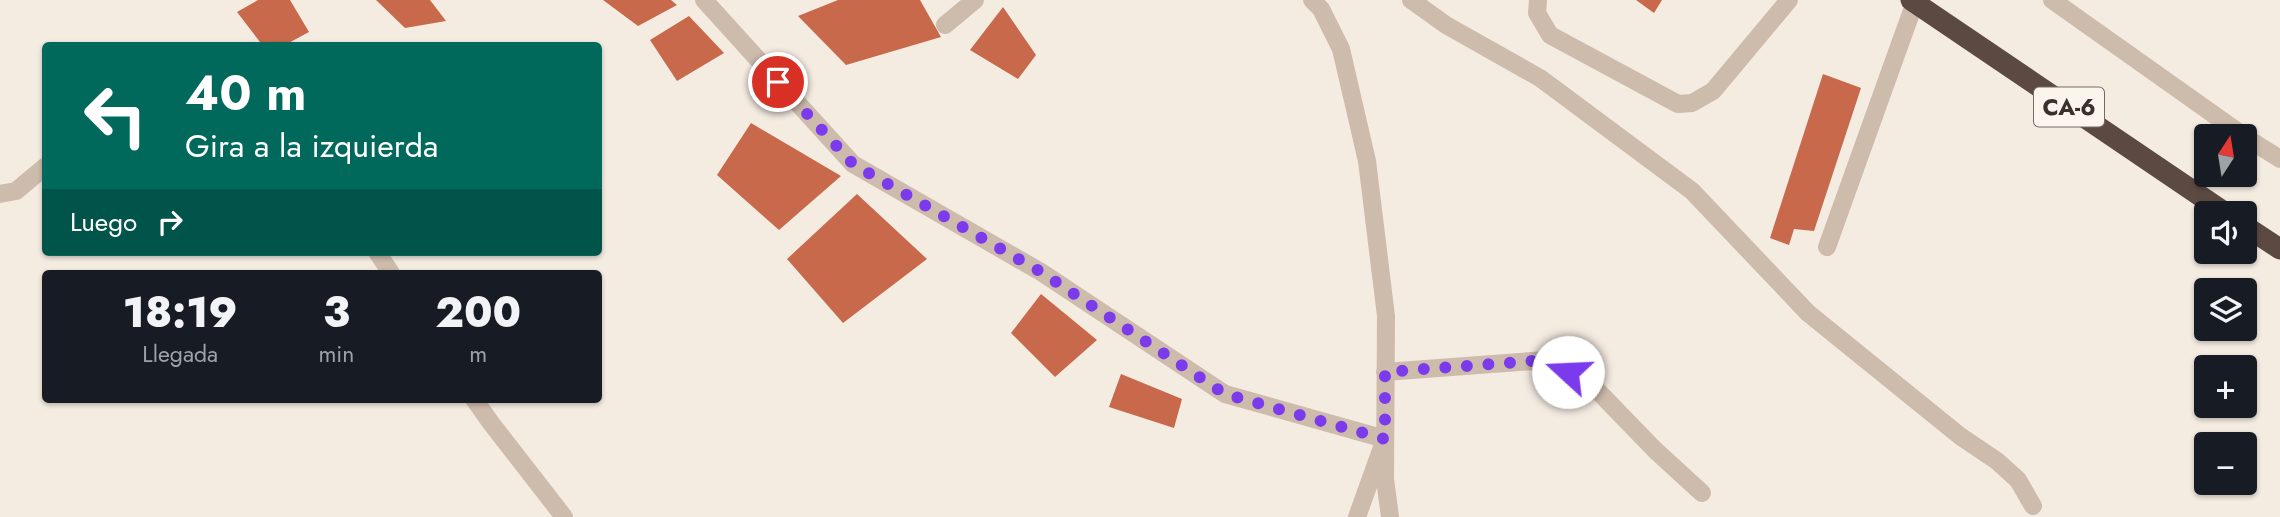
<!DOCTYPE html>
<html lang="es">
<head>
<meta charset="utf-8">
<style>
  :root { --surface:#171b24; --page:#242831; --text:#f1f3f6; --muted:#9ea1a6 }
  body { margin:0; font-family:Jost,sans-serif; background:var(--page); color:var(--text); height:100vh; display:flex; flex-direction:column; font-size:26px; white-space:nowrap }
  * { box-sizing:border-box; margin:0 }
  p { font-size:23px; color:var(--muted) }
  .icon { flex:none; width:38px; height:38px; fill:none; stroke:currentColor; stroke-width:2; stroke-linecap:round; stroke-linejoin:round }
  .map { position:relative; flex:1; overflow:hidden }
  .drawer { position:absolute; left:42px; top:270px; width:560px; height:133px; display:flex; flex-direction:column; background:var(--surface); border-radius:7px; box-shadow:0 2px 5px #0004 }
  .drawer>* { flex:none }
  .hud { position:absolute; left:42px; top:42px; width:560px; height:214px; border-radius:7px; box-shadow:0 2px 5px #0004; background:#00695c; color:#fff; overflow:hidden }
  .needle { width:46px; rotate:12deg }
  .controls { position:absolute; left:2194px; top:124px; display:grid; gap:14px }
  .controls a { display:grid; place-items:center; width:63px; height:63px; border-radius:7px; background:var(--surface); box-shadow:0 2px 5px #0004; font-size:35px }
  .pin { position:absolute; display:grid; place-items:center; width:60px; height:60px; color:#fff; margin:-30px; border:4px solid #fff; border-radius:50%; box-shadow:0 2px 7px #0007 }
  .me { position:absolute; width:77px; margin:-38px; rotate:290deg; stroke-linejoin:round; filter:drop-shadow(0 0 5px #0008) }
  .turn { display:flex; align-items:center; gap:24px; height:147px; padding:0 28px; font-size:32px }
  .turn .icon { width:91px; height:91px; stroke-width:2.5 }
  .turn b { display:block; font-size:49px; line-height:60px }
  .then { display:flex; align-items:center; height:66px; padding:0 28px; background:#0003; gap:14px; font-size:26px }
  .eta { display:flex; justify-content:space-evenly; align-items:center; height:119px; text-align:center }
  .eta b { font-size:42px; font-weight:800; line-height:49px }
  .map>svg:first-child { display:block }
  .building { fill:#c8694b }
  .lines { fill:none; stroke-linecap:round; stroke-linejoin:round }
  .minor { stroke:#cdbbac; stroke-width:18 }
  .highway { stroke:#5c4a42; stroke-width:21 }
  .route { stroke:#7c3aed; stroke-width:12; stroke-dasharray:0 21.6 }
  .labels { text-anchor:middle; stroke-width:5; stroke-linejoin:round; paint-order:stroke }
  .shield { fill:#fbf5ee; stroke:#756b66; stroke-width:2 }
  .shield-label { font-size:23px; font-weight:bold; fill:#3b302b }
</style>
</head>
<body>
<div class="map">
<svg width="2280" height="517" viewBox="0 0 2280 517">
  <rect width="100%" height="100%" fill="#f4ebe1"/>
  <path class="building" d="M258 0H290L309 32 283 46H263L237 12Z
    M376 0H430L446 21 405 28Z
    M603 0H671L677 5 638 26Z
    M838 0H920L941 37 846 65 798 16Z
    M1636 0H1662L1654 13Z
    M1003 7 1036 55 1018 79 970 50Z
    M689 16 724 53 677 81 650 40Z
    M1823 74 1861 88 1814 231 1794 229 1789 245 1770 238Z
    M751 123 841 176 779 230 717 175Z
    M857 194 927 259 843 323 787 259Z
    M1041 294 1097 340 1055 377 1011 333Z
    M1121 374 1182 399 1174 428 1109 407Z"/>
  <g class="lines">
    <path class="minor" d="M704 0 853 164 1041 272 1225 394 1385 439 1357 517
      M1312 0 1321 9 1341 49 1367 161 1386 316 1385 479 1390 517
      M1411 0 1446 25 1540 78 1692 191 1808 313 1960 436 1997 461 2018 480 2033 506
      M1538 0 1537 13 1550 35 1678 104 1692 103 1713 91 1789 0
      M2052 0 2244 136
      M945 25 975 0
      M2245 137 2280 159
      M0 194 16 191 46 166
      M1827 247 1915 2
      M377 252 391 273
      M1385 372 1546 360 1591 384 1655 450 1702 493
      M474 399 491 423 564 517"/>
    <path class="highway" d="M1911 0 2227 214
      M2245 226 2280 249"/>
  </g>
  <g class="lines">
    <path class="route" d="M778 82 853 164 1041 272 1225 394 1385 439V372L1546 360 1568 372"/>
  </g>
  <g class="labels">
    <rect class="shield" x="2034" y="87.5" width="70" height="39" rx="5"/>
    <g class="shield-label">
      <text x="2069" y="115">CA-6</text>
    </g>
  </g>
</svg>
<div class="controls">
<a><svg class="needle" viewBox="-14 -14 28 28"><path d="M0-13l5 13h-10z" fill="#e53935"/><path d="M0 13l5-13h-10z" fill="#9ea1a6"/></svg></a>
<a><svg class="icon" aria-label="sound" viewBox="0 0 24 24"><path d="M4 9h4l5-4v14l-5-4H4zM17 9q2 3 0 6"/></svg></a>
<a><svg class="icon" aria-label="layers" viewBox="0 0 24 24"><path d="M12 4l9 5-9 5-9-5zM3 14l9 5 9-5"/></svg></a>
<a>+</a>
<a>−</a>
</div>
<div class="pin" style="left:778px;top:82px;background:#d93025"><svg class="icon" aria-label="arrive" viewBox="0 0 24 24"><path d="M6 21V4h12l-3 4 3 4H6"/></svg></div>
<svg class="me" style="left:1568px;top:372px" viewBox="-20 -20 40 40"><circle r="19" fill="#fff"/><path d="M0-13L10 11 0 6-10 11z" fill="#7c3aed"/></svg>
<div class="hud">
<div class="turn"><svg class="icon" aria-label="left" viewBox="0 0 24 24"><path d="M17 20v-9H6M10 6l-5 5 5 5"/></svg><div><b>40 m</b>Gira a la izquierda</div></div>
<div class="then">Luego<svg class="icon" aria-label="right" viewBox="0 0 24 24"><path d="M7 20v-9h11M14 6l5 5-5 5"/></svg></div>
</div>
<section class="drawer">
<div class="eta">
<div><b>18:19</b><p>Llegada</p></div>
<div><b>3</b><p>min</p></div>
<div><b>200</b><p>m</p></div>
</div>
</section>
</div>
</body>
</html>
